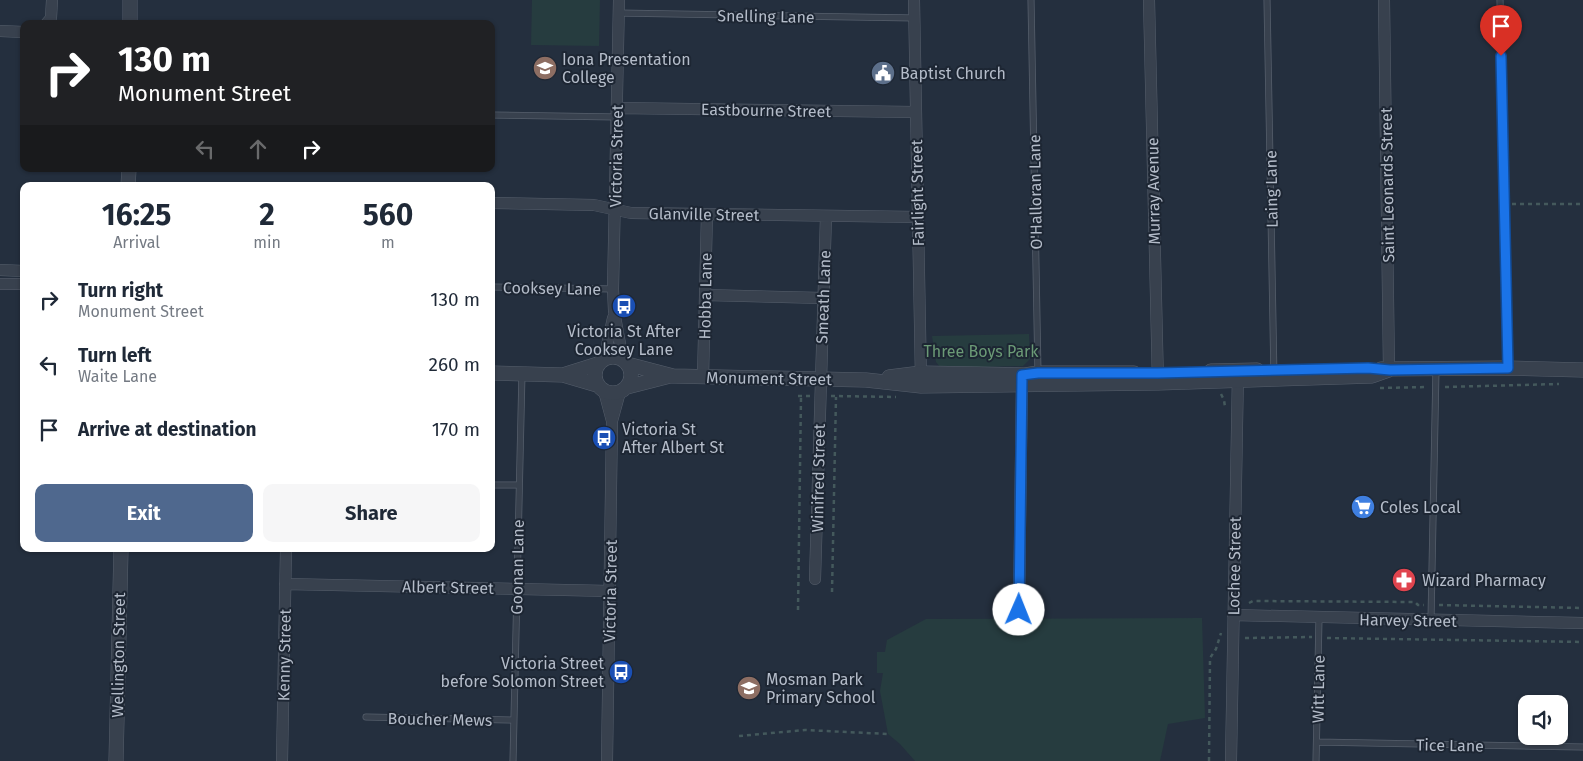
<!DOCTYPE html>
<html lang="en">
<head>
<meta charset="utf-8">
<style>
  :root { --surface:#fff; --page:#f6f6f7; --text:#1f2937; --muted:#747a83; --accent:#4f688e }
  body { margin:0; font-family:"Fira Sans",sans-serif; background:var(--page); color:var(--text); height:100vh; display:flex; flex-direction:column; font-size:19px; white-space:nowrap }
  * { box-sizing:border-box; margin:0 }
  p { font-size:16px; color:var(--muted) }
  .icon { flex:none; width:28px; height:28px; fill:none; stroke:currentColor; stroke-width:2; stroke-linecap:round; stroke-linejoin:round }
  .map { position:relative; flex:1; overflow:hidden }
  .details { position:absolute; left:20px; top:182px; width:475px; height:370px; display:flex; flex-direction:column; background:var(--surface); border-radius:10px; box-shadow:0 1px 4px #0004 }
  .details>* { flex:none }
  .guide { position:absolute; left:20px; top:20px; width:475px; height:152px; border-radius:10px; box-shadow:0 1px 4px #0004; background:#202124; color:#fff; overflow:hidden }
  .controls { position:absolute; left:1518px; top:695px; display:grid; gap:10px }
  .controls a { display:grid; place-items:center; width:50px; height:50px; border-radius:10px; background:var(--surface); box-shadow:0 1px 4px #0004; font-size:25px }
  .pin { position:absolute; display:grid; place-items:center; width:42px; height:42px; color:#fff; margin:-51px -21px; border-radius:50% 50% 50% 0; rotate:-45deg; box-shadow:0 0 5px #0007 }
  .pin .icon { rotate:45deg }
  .me { position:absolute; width:55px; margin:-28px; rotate:1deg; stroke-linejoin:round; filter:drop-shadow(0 0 4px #0008) }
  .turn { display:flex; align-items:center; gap:18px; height:105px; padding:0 15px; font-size:22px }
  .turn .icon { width:65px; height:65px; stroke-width:2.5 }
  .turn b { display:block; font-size:35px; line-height:42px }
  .lanes { display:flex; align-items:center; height:48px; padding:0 15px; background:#0003; justify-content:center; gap:25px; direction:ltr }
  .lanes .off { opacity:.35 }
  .eta { display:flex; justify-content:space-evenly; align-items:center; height:85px; text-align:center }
  .eta b { font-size:30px; font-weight:700; line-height:35px }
  .primary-button { display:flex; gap:10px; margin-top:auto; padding:10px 15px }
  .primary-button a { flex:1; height:58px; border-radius:10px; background:var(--accent); color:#fff; font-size:20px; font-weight:700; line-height:58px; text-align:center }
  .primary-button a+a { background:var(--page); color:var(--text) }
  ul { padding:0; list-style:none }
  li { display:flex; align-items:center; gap:15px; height:65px; padding:0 15px }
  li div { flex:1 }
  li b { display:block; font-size:19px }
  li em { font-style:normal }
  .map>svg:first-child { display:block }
  .green { fill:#263c3f }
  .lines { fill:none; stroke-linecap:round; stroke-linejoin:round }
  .service-casing { stroke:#565f6c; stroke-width:7 }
  .minor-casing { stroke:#565f6c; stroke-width:12 }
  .tertiary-casing { stroke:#565f6c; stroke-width:15 }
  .path { stroke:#44595c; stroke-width:2.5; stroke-dasharray:4 4; stroke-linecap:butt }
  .service { stroke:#38414e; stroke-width:5.5 }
  .minor { stroke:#38414e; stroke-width:11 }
  .tertiary { stroke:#38414e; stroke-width:14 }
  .route-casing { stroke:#114b97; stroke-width:12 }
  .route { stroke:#1a73e8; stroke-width:9 }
  .labels { text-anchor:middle; stroke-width:4; stroke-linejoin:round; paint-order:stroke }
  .street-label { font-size:16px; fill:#b4bcc9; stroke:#1d2633 }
  .poi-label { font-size:16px; fill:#b4bcc9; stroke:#1d2633; text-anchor:start }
  .park-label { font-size:16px; fill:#6b9a76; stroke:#1d2633 }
</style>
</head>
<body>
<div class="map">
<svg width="1583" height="761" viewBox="0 0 1583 761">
  <rect width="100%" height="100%" fill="#242f3e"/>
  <path class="green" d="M532 0H600L599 46 531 45Z
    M1029 334 1030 359 1023 366 941 368 936 362 932 336Z
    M1202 618 1205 718 1168 724 1160 761H915L900 744 888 734 880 691 883 673H877V652H885L887 640 926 619Z"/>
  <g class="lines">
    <g class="service-casing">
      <path id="service" d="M1031 0 1038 373
        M1267 0 1274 378
        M1500 0 1508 368
        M618 13 915 18
        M491 115 617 117
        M491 287 613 289
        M491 485H519
        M1431 619 1436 369
        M366 717 514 720
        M1317 742 1583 747
        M513 761 522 373
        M1316 761 1319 618"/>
    </g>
    <g class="minor-casing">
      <path id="minor" d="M619 0 613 289 614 311 623 360
        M914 0 921 381
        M1149 0 1158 383
        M1384 0 1389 370
        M46 24 51 18 52 0
        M0 31 24 32
        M617 108 915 112
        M491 203 594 205 631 213 918 217
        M0 270 24 271
        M0 284H24
        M705 295 823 298
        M604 359 613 318
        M703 377 707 214
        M604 391 612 421
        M815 579 826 216
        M285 584 610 591
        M1019 610 1022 376
        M1233 615 1583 623
        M282 761 286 549
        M607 761 612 421 620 392
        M1231 761 1238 372"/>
    </g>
    <g class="tertiary-casing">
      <path id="tertiary" d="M130 24V0
        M128 186 129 169
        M595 375a18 18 0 1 1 36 0a18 18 0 1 1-36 0Z
        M627 364 673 376 866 380 921 386 1158 383 1372 376 1389 370
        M1381 369 1508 368 1583 370
        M1211 371 1257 370
        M491 373 563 375 597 385
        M563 375 598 364
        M889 377 921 373 1025 375 1038 373H1134
        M627 387 670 376
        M116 761 121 549"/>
    </g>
    <path class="path" d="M1512 204H1583
      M1445 387 1559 384
      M1380 388 1427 387
      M1221 394 1224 400 1225 407
      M798 396H811
      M831 396 896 397
      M832 592 836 397
      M1249 603 1253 601 1415 602 1418 605H1424
      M1439 605 1583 608
      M798 610 801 397
      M1245 638 1312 637
      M1327 638 1583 642
      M739 736 805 730 888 734
      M1209 761 1210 658 1216 649 1221 633"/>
    <use href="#service" class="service"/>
    <use href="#minor" class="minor"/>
    <use href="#tertiary" class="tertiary"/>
  </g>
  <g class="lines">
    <g class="route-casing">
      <path id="route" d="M1019 610 1022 375 1038 373H1158L1368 368 1390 370 1508 368 1501 56"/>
    </g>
    <use href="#route" class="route"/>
  </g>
  <defs>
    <g id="school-disc" transform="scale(1.25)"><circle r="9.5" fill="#8d6e63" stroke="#1d2633"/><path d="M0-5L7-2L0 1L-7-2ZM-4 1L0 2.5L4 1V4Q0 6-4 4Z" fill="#fff"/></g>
    <g id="civic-disc" transform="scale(1.25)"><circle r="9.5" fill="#5c6f8a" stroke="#1d2633"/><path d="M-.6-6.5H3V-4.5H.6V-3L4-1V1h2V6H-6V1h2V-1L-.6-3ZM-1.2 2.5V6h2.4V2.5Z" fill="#fff"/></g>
    <g id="bus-disc" transform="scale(1.25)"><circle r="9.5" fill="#1a4fb4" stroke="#1d2633"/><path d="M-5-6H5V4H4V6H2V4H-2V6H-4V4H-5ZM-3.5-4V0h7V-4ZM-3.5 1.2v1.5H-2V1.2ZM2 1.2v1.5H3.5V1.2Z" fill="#fff"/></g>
    <g id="supermarket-disc" transform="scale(1.25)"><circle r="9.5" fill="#3f7fe0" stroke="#1d2633"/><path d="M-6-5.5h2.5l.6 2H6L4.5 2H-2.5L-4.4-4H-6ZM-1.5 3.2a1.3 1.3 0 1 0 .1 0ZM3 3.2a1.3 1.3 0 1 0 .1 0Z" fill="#fff"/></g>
    <g id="pharmacy-disc" transform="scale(1.25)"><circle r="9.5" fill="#e0444e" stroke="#1d2633"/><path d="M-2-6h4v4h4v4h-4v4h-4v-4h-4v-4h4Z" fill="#fff"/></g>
  </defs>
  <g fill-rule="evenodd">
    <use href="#school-disc" x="545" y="68"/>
    <use href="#civic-disc" x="883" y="73"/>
    <use href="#bus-disc" x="624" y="306"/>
    <use href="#bus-disc" x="604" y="438"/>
    <use href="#supermarket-disc" x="1363" y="507"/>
    <use href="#pharmacy-disc" x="1404" y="580"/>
    <use href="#bus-disc" x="621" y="672"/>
    <use href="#school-disc" x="749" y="688"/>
  </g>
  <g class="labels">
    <g class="street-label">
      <text transform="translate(766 16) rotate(1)" y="6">Snelling Lane</text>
      <text transform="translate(766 110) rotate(1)" y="6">Eastbourne Street</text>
      <text transform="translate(616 156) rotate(-89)" y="6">Victoria Street</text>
      <text transform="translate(1387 185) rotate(-91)" y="6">Saint Leonards Street</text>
      <text transform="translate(1271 189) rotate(-91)" y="6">Laing Lane</text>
      <text transform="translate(1153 191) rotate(-91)" y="6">Murray Avenue</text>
      <text transform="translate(1035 192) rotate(-91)" y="6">O'Halloran Lane</text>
      <text transform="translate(917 193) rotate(-91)" y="6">Fairlight Street</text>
      <text transform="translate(704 214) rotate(1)" y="6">Glanville Street</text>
      <text transform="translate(552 288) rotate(1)" y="6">Cooksey Lane</text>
      <text transform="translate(705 296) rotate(-89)" y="6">Hobba Lane</text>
      <text transform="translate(823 297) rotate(-88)" y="6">Smeath Lane</text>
      <text transform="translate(769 378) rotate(1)" y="6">Monument Street</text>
      <text transform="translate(818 478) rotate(-89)" y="6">Winifred Street</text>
      <text transform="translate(1234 566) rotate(-89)" y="6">Lochee Street</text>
      <text transform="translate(517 567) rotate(-89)" y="6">Goonan Lane</text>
      <text transform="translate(448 587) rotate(1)" y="6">Albert Street</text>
      <text transform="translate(610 591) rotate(-89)" y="6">Victoria Street</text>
      <text transform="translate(1408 620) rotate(1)" y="6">Harvey Street</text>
      <text transform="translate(118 655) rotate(-89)" y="6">Wellington Street</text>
      <text transform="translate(284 655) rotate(-89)" y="6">Kenny Street</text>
      <text transform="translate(1318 689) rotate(-89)" y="6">Witt Lane</text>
      <text transform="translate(440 719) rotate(1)" y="6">Boucher Mews</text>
      <text transform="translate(1450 745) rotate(1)" y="6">Tice Lane</text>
    </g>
    <g class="poi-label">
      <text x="562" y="65">Iona Presentation<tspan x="562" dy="18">College</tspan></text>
      <text x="900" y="79">Baptist Church</text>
      <text x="624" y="337" text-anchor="middle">Victoria St After<tspan x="624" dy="18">Cooksey Lane</tspan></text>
      <text x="622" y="435">Victoria St<tspan x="622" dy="18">After Albert St</tspan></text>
      <text x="1380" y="513">Coles Local</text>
      <text x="1422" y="586">Wizard Pharmacy</text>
      <text x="604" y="669" text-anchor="end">Victoria Street<tspan x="604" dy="18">before Solomon Street</tspan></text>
      <text x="766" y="685">Mosman Park<tspan x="766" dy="18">Primary School</tspan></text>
    </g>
    <g class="park-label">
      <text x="981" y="357">Three Boys Park</text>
    </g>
  </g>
</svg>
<div class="controls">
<a><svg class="icon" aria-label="sound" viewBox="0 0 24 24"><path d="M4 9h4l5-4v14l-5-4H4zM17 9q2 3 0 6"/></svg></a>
</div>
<div class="pin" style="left:1501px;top:56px;background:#d93025"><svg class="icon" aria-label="arrive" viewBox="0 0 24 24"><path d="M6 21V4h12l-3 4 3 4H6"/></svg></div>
<svg class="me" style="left:1019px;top:610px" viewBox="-20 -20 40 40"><circle r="19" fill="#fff"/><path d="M0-13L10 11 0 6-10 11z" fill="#1a73e8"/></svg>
<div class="guide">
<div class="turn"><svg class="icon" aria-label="right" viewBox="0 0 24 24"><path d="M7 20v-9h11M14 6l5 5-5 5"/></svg><div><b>130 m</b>Monument Street</div></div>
<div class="lanes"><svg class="icon off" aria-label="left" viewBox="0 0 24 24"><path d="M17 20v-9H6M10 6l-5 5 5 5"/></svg><svg class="icon off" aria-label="ahead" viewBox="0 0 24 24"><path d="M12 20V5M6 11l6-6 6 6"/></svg><svg class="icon" aria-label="right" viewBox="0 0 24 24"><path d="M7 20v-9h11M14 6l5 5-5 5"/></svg></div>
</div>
<section class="details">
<div class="eta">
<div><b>16:25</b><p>Arrival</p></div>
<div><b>2</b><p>min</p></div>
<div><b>560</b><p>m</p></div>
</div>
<ul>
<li><svg class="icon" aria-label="right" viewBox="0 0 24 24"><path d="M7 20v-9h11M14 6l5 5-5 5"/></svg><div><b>Turn right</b><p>Monument Street</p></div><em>130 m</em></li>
<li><svg class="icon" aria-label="left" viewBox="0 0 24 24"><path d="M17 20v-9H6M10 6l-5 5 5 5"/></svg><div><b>Turn left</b><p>Waite Lane</p></div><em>260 m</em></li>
<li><svg class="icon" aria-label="arrive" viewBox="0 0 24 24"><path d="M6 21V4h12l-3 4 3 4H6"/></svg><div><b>Arrive at destination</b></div><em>170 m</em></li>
</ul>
<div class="primary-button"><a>Exit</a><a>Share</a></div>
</section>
</div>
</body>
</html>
